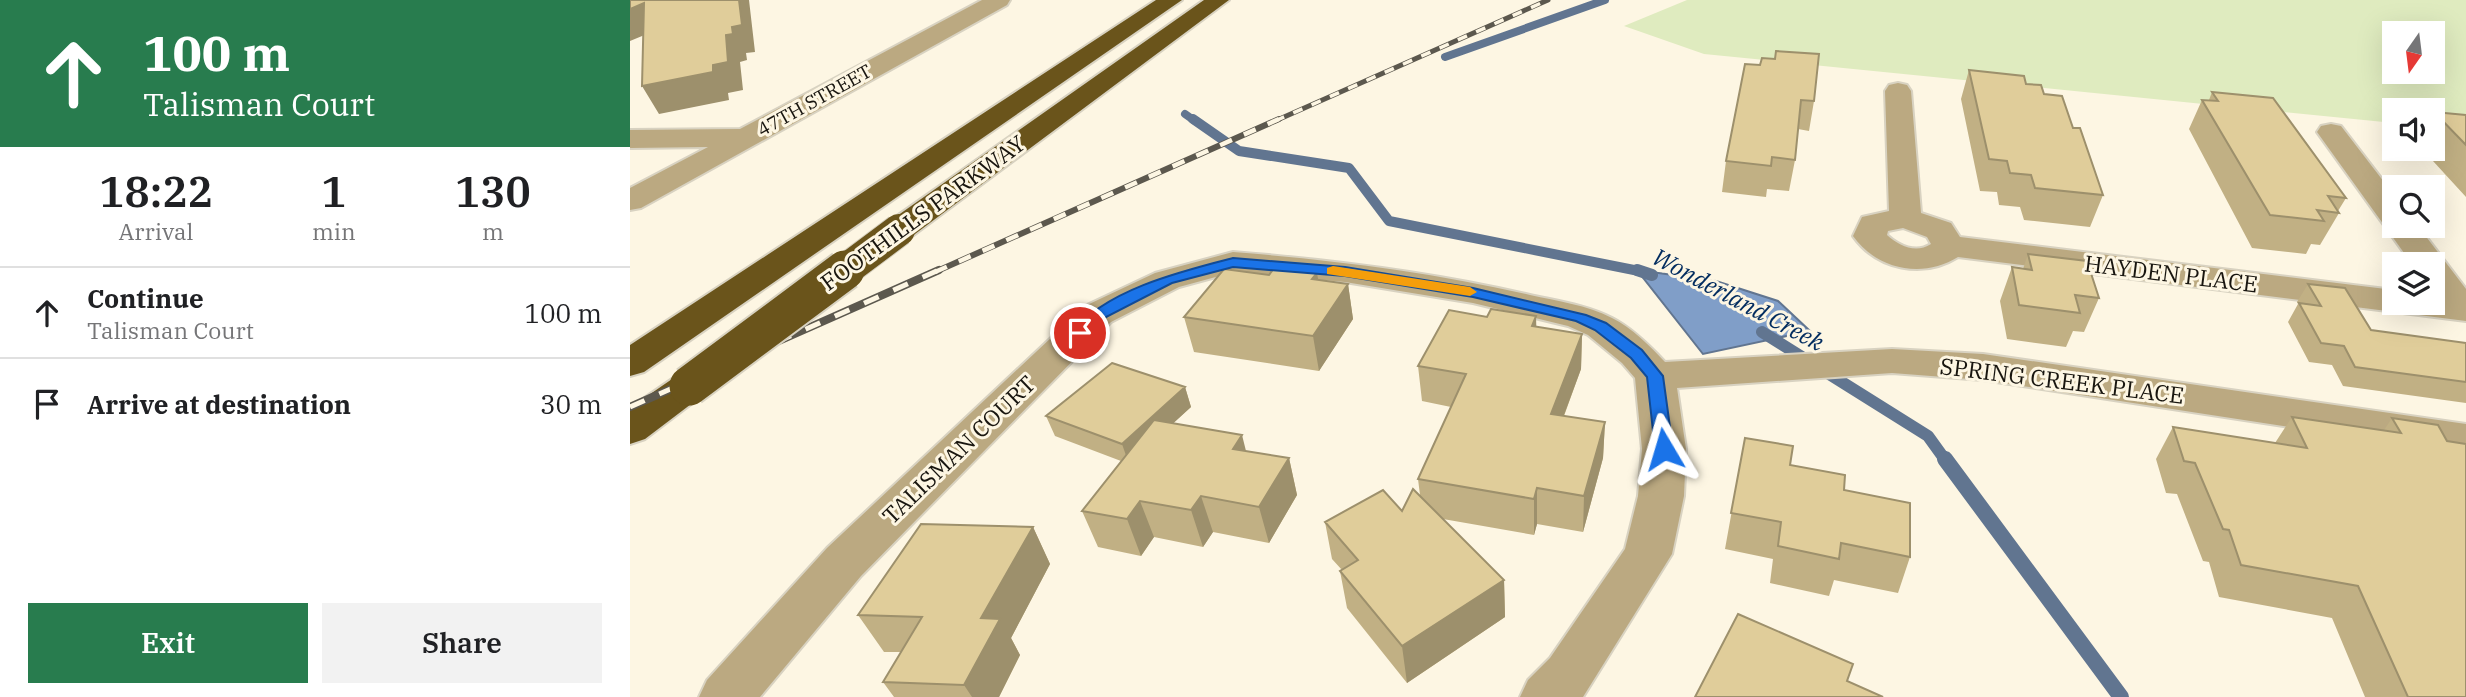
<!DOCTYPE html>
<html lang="en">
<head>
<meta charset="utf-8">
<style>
  :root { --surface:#fff; --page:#f2f2f2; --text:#202124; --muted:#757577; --line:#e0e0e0; --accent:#287c4e }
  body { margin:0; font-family:"IBM Plex Serif",serif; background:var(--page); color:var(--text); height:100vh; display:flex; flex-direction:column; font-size:26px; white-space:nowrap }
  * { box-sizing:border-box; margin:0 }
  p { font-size:23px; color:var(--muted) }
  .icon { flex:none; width:38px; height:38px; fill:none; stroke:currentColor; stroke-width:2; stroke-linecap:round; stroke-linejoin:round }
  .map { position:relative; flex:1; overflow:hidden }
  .panel { display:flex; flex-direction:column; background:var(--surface); width:630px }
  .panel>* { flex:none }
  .banner { background:#287c4e; color:#fff; overflow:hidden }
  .needle { width:46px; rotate:194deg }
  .buttons { position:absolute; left:1752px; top:21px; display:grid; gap:14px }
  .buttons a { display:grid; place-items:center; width:63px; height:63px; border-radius:0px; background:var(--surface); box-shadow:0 7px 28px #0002; font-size:35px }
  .pin { position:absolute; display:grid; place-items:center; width:60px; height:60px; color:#fff; margin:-30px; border:4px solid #fff; border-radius:50%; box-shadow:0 2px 7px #0007 }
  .me { position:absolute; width:77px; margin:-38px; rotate:353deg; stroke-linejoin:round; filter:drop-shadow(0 0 5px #0008) }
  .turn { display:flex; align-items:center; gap:24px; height:147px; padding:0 28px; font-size:32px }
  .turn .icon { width:91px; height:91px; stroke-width:2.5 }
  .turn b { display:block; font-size:49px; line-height:60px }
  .eta { display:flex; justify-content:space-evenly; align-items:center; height:119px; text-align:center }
  .eta b { font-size:42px; font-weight:600; line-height:49px }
  .cta { display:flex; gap:14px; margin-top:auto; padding:14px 28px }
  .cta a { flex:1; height:80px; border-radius:0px; background:var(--accent); color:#fff; font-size:28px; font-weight:600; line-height:80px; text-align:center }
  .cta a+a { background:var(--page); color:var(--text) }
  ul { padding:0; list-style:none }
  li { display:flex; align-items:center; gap:21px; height:91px; padding:0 28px; border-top:2px solid var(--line) }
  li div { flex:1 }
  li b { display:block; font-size:26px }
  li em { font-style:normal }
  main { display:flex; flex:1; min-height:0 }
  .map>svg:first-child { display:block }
  .green { fill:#dfebbf; fill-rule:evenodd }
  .water { fill:#809ec8; stroke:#617590; stroke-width:2 }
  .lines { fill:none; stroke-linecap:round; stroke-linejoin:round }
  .stream-far3 { stroke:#617590; stroke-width:8 }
  .stream-far2 { stroke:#617590; stroke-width:10 }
  .stream-far1 { stroke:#617590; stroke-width:12 }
  .stream { stroke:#617590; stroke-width:16 }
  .minor-casing { stroke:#d8d2c1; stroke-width:4 }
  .highway-casing { stroke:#d8d2c1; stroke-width:4 }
  .minor { fill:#bba981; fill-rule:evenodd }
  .highway { fill:#6a541b; fill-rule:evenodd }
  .rail-far2-casing { stroke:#5c584e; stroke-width:5 }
  .rail-far1-casing { stroke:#5c584e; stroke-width:6 }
  .rail-casing { stroke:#5c584e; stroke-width:8 }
  .rail-far2 { stroke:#fdf6e3; stroke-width:3.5; stroke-dasharray:10; stroke-linecap:butt }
  .rail-far1 { stroke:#fdf6e3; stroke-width:4.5; stroke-dasharray:13; stroke-linecap:butt }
  .rail { stroke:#fdf6e3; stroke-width:5; stroke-dasharray:16; stroke-linecap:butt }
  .highway-bridge-far1-casing { stroke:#d8d2c1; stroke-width:34; stroke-linecap:butt }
  .highway-bridge-casing { stroke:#d8d2c1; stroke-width:43; stroke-linecap:butt }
  .highway-bridge-far1 { stroke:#6a541b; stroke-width:32 }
  .highway-bridge { stroke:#6a541b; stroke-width:39 }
  .wall { fill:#c1b084 }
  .shaded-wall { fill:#9d906c }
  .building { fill:#e0cd9a; stroke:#9d906c; stroke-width:2 }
  .route { fill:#1a73e8; stroke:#114b97; stroke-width:2 }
  .slow { fill:#f59e0b }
  .labels { text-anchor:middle; stroke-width:6; stroke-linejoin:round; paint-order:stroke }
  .far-street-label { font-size:19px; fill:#18150f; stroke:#fdf6e3 }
  .street-label { font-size:23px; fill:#18150f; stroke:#fdf6e3 }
  .water-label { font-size:24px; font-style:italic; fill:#022c5f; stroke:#fdf6e3 }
</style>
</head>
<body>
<main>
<section class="panel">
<div class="banner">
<div class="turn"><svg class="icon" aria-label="ahead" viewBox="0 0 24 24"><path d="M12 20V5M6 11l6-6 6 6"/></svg><div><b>100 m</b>Talisman Court</div></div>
</div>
<div class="eta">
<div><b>18:22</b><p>Arrival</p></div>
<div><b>1</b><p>min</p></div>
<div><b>130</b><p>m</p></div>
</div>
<ul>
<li><svg class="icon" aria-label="ahead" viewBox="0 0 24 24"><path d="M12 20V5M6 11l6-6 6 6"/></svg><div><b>Continue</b><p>Talisman Court</p></div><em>100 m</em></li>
<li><svg class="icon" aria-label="arrive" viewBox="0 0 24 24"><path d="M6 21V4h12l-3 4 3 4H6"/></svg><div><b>Arrive at destination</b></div><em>30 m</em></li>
</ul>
<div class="cta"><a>Exit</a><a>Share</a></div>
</section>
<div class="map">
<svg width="1836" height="697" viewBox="0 0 1836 697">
  <rect width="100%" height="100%" fill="#fdf6e3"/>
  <path class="green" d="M1057 0H1836V130L1803 127 1802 110H1764V123L1074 54 994 26ZM1764 33H1802V72H1764Z"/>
  <path class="water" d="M1007 270 1086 281 1148 301 1180 331 1073 354Z"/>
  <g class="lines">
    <path class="stream-far3" d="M815 57 975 0
      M555 114 565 121"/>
    <path class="stream-far2" d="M563 119 609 151 719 168 759 221 1014 272"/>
    <path class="stream-far1" d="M1007 270 1022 275
      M1132 332 1298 436 1316 461"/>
    <path class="stream" d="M1315 459 1491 697"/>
    <g class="minor-casing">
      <path id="minor" d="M352 0H380L377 5 11 208 0 210V188L78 147 0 148V130L110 129Z
        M1268 83 1277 85 1281 91 1291 213 1321 223 1330 237 1764 290V303H1802V264H1782L1687 132 1691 126 1701 124 1711 126 1764 195V226H1788L1836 289V321L1328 257C1293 279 1247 270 1223 236L1232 217 1259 211 1255 91 1259 85ZM1273 228 1297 237 1301 244C1286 254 1269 246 1257 235L1258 231Z
        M603 252C703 260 802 272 900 295 927 301 957 305 982 318 1002 328 1020 346 1035 362L1262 349 1353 354 1836 424V454L1353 380 1262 373 1047 388 1056 449 1054 496 1042 554 953 697H890L898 680 920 658 995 549 1008 496 1012 449 1005 378 992 363 958 335 938 326 843 303 715 282 604 272 549 287 481 322 231 576 130 697H69L77 680 197 548 455 306 525 273Z"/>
    </g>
    <g class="highway-casing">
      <path id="highway" d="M526 0H552L14 372 0 376V345Z
        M574 0H599L281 237 269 240 257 237 253 230 257 223Z
        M59 373 73 377 79 386 73 395 15 439 0 444V408L45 377Z"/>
    </g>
    <use href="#minor" class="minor"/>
    <use href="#highway" class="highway"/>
    <g class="rail-far2-casing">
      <path id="rail-far2" d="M645 121 918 0"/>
    </g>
    <g class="rail-far1-casing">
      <path id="rail-far1" d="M305 272 649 119"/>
    </g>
    <g class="rail-casing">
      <path id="rail" d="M0 407 309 270"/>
    </g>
    <use href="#rail-far2" class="rail-far2"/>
    <use href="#rail-far1" class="rail-far1"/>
    <use href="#rail" class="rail"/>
    <g class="highway-bridge-far1-casing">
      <path id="highway-bridge-far1" d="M213 272 269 230"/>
    </g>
    <g class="highway-bridge-casing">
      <path id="highway-bridge" d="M59 386 215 270"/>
    </g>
    <use href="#highway-bridge-far1" class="highway-bridge-far1"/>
    <use href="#highway-bridge" class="highway-bridge"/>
  </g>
  <path class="wall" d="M1130 65 1184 101 1179 131 1168 129 1165 160 1159 191 1137 189 1136 197 1092 192 1096 161Z
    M1339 70 1396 84 1443 128 1473 195 1460 227 1394 220 1390 207 1369 205 1367 192 1350 191 1331 99Z
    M1582 92 1716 198 1708 211 1709 213 1690 245 1681 244 1676 254 1622 248 1559 129 1572 100H1579Z
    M1804 112 1836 115V197L1792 149H1802V114Z
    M1398 254 1469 298 1454 332 1443 331 1436 347 1377 339 1370 301 1382 267 1393 269Z
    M639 275 718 284 723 319 689 371 564 352 554 317Z
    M1678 284 1741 330 1836 343V403L1713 386 1702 365 1679 362 1658 322 1668 304 1667 302Z
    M906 327 952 334 951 369 934 416 975 422 973 458 953 532 907 524 904 535 813 519 874 580 875 617 777 683 717 608 710 571 712 570 702 559 695 522 772 511 790 495 788 479 821 407 792 401 788 366Z
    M555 387 561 407 543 423 616 451 659 458 667 495 639 543 583 532 573 547 524 537 511 556 468 547 452 511 491 461 425 436 416 416Z
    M1662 417 1754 430 1762 418 1808 425 1836 697H1735L1702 618 1589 597 1579 562 1573 561 1547 494 1536 493 1526 459 1543 427 1645 443Z
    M1115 438 1160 465 1214 490 1280 557 1268 593 1204 580 1199 596 1140 583 1143 559 1095 549Z
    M403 527 420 564 381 638 390 655 369 697H264L253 682 271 652H254L228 615Z"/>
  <path class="shaded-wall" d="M109 0H119L125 52 116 53 117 60 110 62 113 90 98 93 99 100 29 114 12 86 83 65 96 35 102 27Z
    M14 3 29 29 0 41V9Z
    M687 273 693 307 682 279Z
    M718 284 723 319 689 371 683 336Z
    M906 316 907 351 902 326Z
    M952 334 951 369 921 450V414Z
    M555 387 561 407 499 464 492 444Z
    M975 422 973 458 953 532 954 496Z
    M612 435 621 471 603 449Z
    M659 458 667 495 639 543 629 507Z
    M907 488V524L904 535V499Z
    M571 496 583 532 573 547 561 510Z
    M510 501 524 537 511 556 497 519Z
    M403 527 420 564 381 638 390 655 369 697H342L334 685 351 618Z
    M874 580 875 617 777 683 772 646Z"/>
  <path class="building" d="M0 0H109L112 25 102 27 103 34 96 35 98 62 83 65V72L12 86 14 3 0 9Z
    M1146 51 1189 54 1184 101 1171 100 1165 160 1142 157 1141 166 1096 161 1115 64 1130 65 1132 58 1145 59Z
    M1339 70 1394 76 1396 84 1411 85 1414 94 1432 96 1443 128H1450L1473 195 1405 188 1401 175 1380 173 1377 161 1359 159Z
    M1582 92 1643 98 1716 198 1698 196 1709 213 1687 210 1694 221 1640 215 1572 100 1588 101Z
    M1804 112 1836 115V145Z
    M1398 254 1457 261 1469 298 1445 295 1450 313 1389 305 1382 267 1402 270Z
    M645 267 687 273 682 279 718 284 683 336 554 317 594 269 639 275Z
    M1678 284 1715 288 1741 330 1836 343V382L1725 367 1714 346 1691 343 1669 303 1691 306Z
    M861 309 906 316 902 326 952 334 921 414 975 422 954 496 907 488 904 499 788 479 836 374 788 366 819 310 857 317Z
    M482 363 555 387 492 444 416 416Z
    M1662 417 1771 433 1762 418 1808 425 1817 441 1836 444V697H1778L1728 586 1611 565 1599 530 1593 529 1565 463 1554 461 1543 427 1677 448Z
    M524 420 612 435 603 449 659 458 629 507 571 496 561 510 510 501 497 519 452 511Z
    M1115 438 1163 446 1160 465 1215 475 1214 490 1280 503V557L1211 543 1209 559 1148 546 1151 522 1101 513Z
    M783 489 874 580 772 646 710 571 728 560 695 522 753 490 772 511Z
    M291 524 403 527 351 618 370 619 334 685 253 682 292 617 228 615Z
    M1108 614 1223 664 1217 681 1253 697H1065Z"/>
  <path class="route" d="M603 258 715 267 843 288 956 315 976 323 1012 350 1033 376 1043 449 1034 455 1025 449 1017 377 1001 358 965 330 946 321 843 297 715 276 603 267 542 283 474 318 455 336H444L442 333C474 290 552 271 603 258Z"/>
  <path class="slow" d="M703 266 840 287 847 292 840 296 697 274V268Z"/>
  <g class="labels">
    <g class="far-street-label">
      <text transform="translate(184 100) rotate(-29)" y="7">47TH STREET</text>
    </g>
    <g class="street-label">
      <text transform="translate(293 213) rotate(-36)" y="8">FOOTHILLS PARKWAY</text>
      <text transform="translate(1541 274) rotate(7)" y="8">HAYDEN PLACE</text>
      <text transform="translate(1432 381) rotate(7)" y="8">SPRING CREEK PLACE</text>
      <text transform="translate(329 450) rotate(-44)" y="8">TALISMAN COURT</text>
    </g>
    <g class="water-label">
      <text transform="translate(1108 300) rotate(28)" y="8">Wonderland Creek</text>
    </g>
  </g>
</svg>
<div class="buttons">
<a><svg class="needle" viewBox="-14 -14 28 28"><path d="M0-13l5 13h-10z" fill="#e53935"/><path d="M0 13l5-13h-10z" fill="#757577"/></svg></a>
<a><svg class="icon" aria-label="sound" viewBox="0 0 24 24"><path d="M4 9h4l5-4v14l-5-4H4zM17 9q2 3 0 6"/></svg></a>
<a><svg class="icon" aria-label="search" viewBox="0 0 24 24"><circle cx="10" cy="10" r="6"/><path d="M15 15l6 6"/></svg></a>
<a><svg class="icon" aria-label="layers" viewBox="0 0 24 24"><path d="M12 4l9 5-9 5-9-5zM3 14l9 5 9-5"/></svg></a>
</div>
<div class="pin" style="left:450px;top:333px;background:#d93025"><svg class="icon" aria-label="arrive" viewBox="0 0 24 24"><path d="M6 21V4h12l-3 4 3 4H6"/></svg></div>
<svg class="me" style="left:1034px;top:449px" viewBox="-20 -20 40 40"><path d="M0-17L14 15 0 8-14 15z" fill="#1a73e8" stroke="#fff" stroke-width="4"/></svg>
</div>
</main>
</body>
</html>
